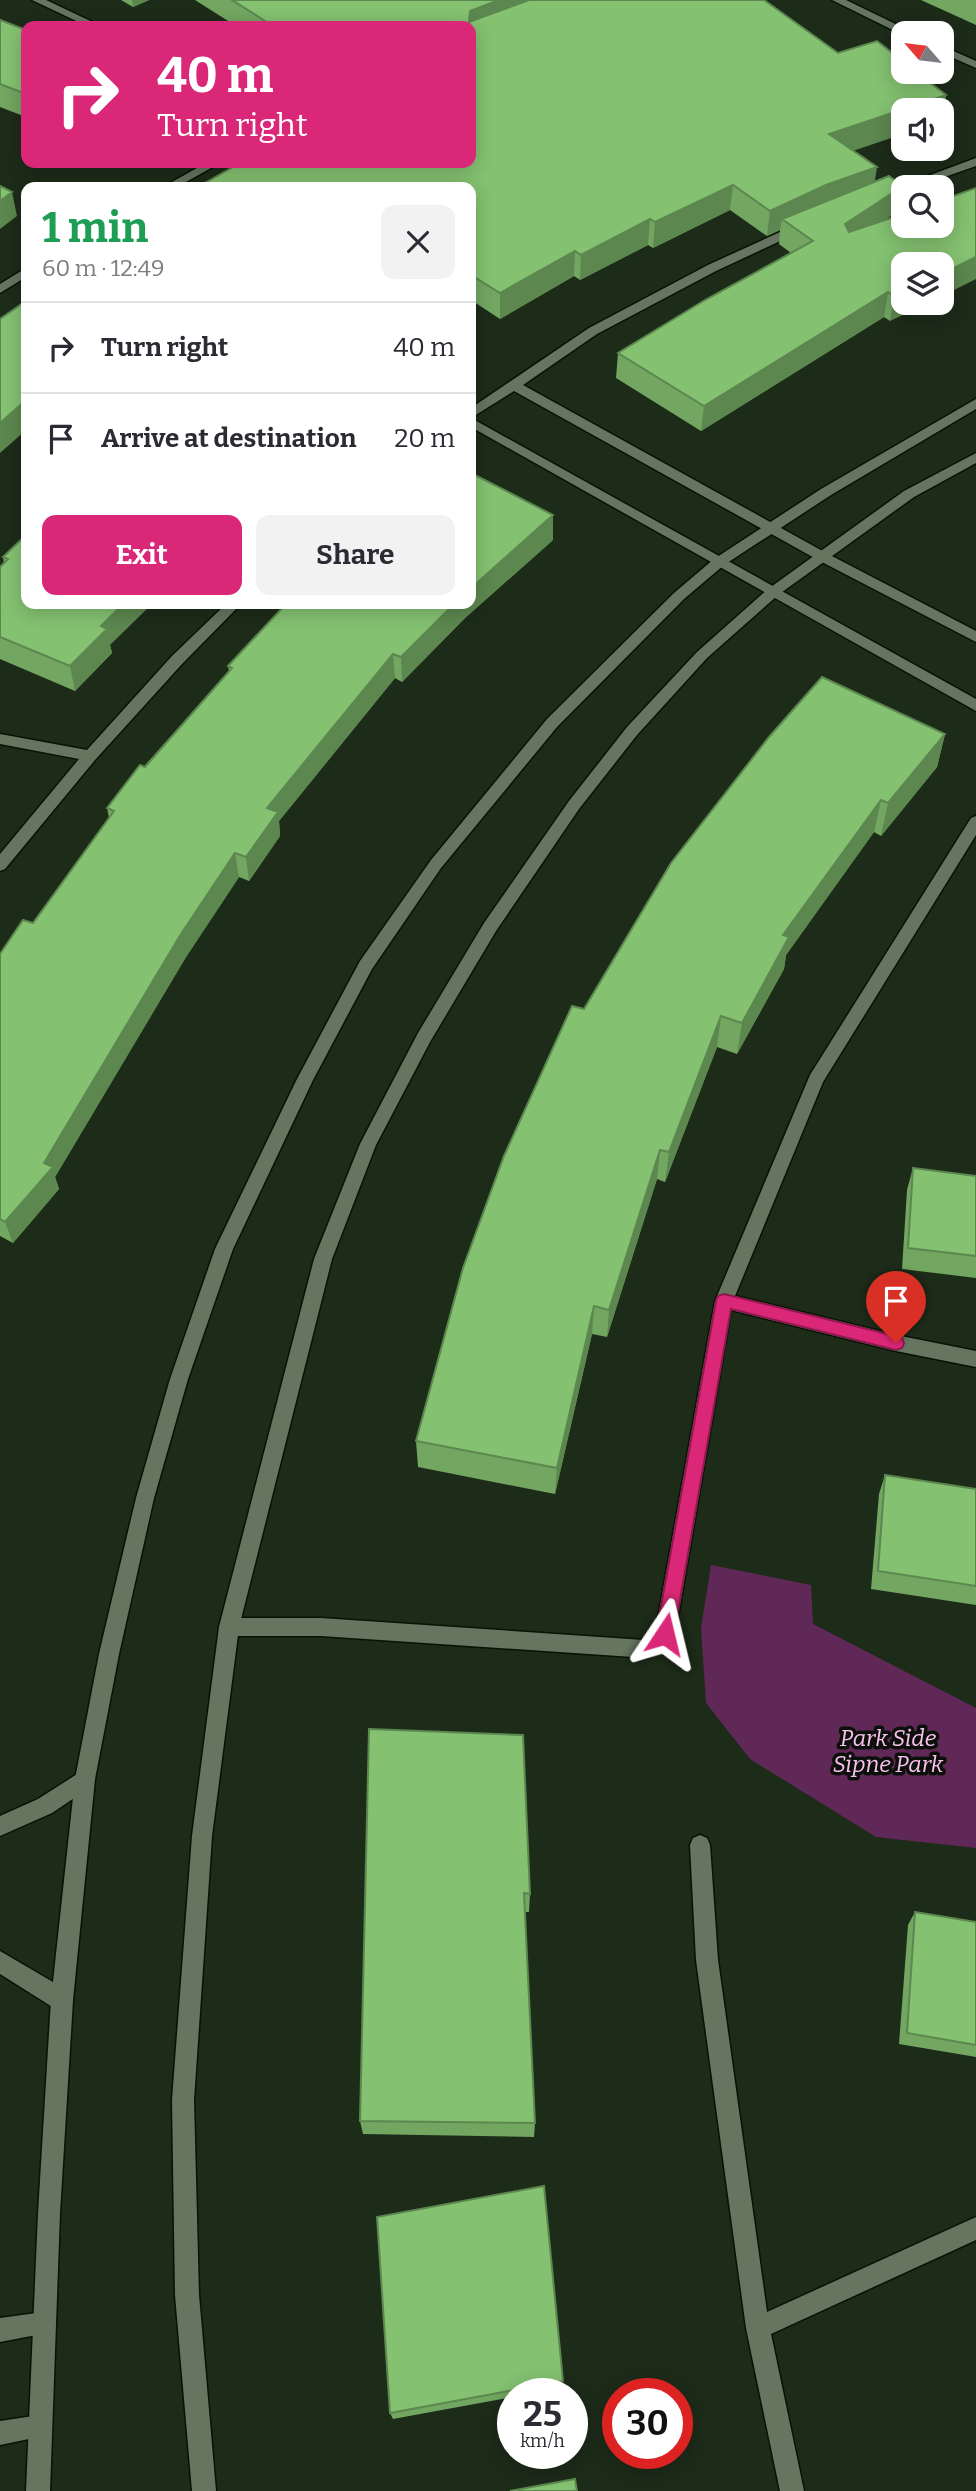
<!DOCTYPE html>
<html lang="en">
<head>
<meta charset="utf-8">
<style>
  :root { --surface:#fff; --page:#f2f2f3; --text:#2b2b33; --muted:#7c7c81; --line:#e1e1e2; --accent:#db2777 }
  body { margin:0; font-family:Bitter,serif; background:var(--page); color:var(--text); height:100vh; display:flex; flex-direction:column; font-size:26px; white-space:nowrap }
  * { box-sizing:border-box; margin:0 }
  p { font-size:23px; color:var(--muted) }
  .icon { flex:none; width:38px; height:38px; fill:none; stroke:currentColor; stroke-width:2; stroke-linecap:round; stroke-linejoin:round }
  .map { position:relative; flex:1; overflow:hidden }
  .side { position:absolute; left:21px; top:182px; width:455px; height:427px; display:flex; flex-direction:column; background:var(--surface); border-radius:14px; box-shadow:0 4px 18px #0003 }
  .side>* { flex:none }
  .hud { position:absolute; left:21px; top:21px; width:455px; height:147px; border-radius:14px; box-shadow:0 4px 18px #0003; background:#db2777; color:#fff; overflow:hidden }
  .needle { width:46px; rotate:298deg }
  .buttons { position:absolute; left:891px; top:21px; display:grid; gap:14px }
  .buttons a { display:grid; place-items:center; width:63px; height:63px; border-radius:14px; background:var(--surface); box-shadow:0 4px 18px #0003; font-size:35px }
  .speed { position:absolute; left:497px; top:2378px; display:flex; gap:14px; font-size:35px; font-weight:700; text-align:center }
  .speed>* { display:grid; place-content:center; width:91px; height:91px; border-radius:50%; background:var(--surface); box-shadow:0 4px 18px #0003; line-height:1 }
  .speed small { font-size:18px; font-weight:400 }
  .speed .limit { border:10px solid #d22; background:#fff; color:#111 }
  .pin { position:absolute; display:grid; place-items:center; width:60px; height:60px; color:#fff; margin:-72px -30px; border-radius:50% 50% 50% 0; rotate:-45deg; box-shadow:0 0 7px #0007 }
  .pin .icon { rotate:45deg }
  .me { position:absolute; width:77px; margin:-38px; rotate:10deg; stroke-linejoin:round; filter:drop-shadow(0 0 5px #0008) }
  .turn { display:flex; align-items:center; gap:24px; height:147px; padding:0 21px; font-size:32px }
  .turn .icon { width:91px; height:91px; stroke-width:2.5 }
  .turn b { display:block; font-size:49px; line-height:60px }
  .round { display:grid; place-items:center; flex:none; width:74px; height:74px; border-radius:14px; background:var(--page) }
  .summary { display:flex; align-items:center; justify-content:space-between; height:119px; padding:0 21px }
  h1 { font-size:42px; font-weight:700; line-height:52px; color:#1e9e55 }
  .primary-button { display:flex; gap:14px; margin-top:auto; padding:14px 21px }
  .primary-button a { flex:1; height:80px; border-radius:14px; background:var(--accent); color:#fff; font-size:28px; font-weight:700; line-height:80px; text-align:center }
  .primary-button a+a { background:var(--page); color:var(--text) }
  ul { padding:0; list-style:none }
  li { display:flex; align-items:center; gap:21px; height:91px; padding:0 21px; border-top:2px solid var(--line) }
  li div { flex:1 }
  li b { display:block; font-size:26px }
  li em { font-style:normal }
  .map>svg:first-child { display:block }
  .green { fill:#602857 }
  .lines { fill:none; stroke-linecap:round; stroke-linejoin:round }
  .service-casing { stroke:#071304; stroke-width:3 }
  .minor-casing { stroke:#071304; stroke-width:3 }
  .tertiary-casing { stroke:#071304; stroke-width:3 }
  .service { fill:#657560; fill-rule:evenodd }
  .minor { fill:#657560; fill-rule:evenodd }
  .tertiary { fill:#657560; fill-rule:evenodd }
  .wall { fill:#72a661 }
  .shaded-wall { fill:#5c874f }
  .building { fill:#84c171; stroke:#5c874f; stroke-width:2 }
  .route { fill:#db2777; stroke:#8e194d; stroke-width:2 }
  .labels { text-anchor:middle; stroke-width:7; stroke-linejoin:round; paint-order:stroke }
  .park-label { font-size:23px; font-style:italic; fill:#fdc0f0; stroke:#0b110a }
</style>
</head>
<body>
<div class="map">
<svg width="976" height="2491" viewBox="0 0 976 2491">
  <rect width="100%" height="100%" fill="#1d2b19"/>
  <path class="green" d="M711 1565 811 1585 813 1624 976 1708V1848L876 1837 750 1759 706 1703 701 1628Z"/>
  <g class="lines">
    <g class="service-casing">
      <path id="service" d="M85 1769 92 1772 95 1779 92 1786 52 1813 0 1836V1816L38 1799Z
        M0 1951 70 1992 73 2000 70 2008 62 2011 54 2008 0 1974Z"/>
    </g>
    <g class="minor-casing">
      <path id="minor" d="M32 0H46L101 26H87Z
        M832 0H846L914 33 903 35Z
        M942 46 976 61V68L942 53Z
        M976 158V166L916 187H903V192L880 200 874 196Z
        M206 163H220L177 187H163Z
        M802 222 806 223V229L716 271 597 334 523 385 828 554 976 631V642L818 560 514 391 471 418 976 699V711L471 427V408L589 328 708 265Z
        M26 268V277L0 293V284Z
        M226 604H241L182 664 95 760 5 869 0 871V854L79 759 0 744V734L87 750 172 656Z
        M976 816V835L823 1082 735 1296 896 1335 976 1351V1367L896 1351 731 1310 675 1634 672 1640 648 1658 321 1636H229L222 1633 219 1627 222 1621 229 1618H321L644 1640 656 1629 715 1301 810 1075 971 818Z
        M700 1835 707 1838 710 1845 718 1960 767 2312 976 2217V2240L771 2334 804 2491H780L746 2328 696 1960 690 1845 693 1838Z
        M44 2312 52 2316 56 2324 52 2332 0 2342V2318Z
        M40 2415 48 2419 52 2427 48 2435 0 2445V2421Z"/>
    </g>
    <g class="tertiary-casing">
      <path id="tertiary" d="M976 399V409L831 495 724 565 684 599 557 727 441 868 372 969 313 1080 233 1249 188 1379 154 1498 119 1654 95 1779 73 2000 60 2213 50 2491H26L38 2213 51 2000 75 1779 99 1654 136 1498 170 1379 215 1249 297 1079 360 961 431 860 547 719 674 593 714 559 821 489Z
        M976 453V463L914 497 778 595 707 658 637 735 579 809 496 931 430 1042 376 1145 332 1259 239 1627 212 1836 194 2100 199 2295 216 2491H192L175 2295 172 2100 192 1836 219 1627 314 1259 360 1144 418 1033 484 923 569 801 627 727 697 652 768 589 904 491Z"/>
    </g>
    <use href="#service" class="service"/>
    <use href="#minor" class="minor"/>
    <use href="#tertiary" class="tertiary"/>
  </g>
  <path class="wall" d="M121 0H149L133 7Z
    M195 0H764L838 53 946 95 942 120V110L853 150 874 181 903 186 898 211 884 220 942 226 890 321 884 317 701 431 616 378 618 353 791 253 779 244 780 230 767 236 730 210 653 248 648 245 580 280 574 276 500 319 471 300V26H236Z
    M921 0H976V25Z
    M0 20 26 30V117L0 107Z
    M26 535 110 645 112 653 75 691 0 659V567L4 563 3 557Z
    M553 540 465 618 402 682 395 678 279 821 280 836 249 881 239 877 186 957 55 1177 59 1189 13 1243 0 1236V954L33 923 109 818 107 808 229 671 228 666Z
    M945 734 937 767 881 836 874 832 786 955 784 969 737 1054 717 1047 665 1182 657 1179 607 1337 592 1334 555 1494 418 1467 416 1441 584 1009Z
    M913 1168 976 1176V1278L902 1269 907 1190Z
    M885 1475 976 1489V1605L871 1589 879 1494Z
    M523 1735 530 1894 529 1912H525L535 2123 534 2137 363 2134 360 2121Z
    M915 1912 976 1922V2057L899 2044 908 1925Z
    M563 2381 561 2388 528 2394H513V2397L393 2419 390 2413Z"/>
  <path class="shaded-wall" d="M132 0H149L133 7Z
    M499 0H565L469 26 470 11Z
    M946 95 942 120V110H903V134L826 160 829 134Z
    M877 167 873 193 782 219 780 230 767 236 770 211 826 185Z
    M733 185 730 210 653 248 655 222Z
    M903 186 898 211 841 249 845 224Z
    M12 192 17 216 0 229V201Z
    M650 219 648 245 580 280 581 255Z
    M575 251 574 276 500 319V293Z
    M976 257V279L942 296V274Z
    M888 292 884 317 701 431 704 406Z
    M903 292V303H928L890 321 894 296Z
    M26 400V430L0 453V423Z
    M553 515V540L465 618 402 682 401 657 454 604H471V588Z
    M123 604H152L110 645 112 653 75 691 70 666 101 626Z
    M393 654 395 678 279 821 280 836 249 881 246 857 267 808Z
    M945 734 937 767 881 836 888 803Z
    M881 800 874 832 786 955 784 969 737 1054 742 1023 783 935Z
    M235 853 239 877 186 957 55 1177 59 1189 13 1243 5 1222 44 1163 181 934Z
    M721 1016 717 1047 665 1182 669 1152Z
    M660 1150 657 1179 607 1337 609 1310Z
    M594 1306 592 1334 555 1494 557 1468Z"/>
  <path class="building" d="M232 0H499L470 11 469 22 529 0H764L838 53 877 41 903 61V72H916L946 95 829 134 877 167 826 185 770 211 733 185 655 222 650 219 581 255 575 251 500 293 471 275V187H198L240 163H471V26H273Z
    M0 20 26 30V94L0 84Z
    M889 176 903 186 845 224 849 232 903 214V226H942V200L976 188V257L942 274V264H903V292L894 296 888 292 704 406 618 353 705 300 813 241 782 219Z
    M0 186 12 192 0 201Z
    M26 301V400L0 423V319Z
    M471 473 553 515 471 588Z
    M26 535V604H123L101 626 107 629 70 666 0 637V567L8 559 3 557Z
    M286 604H454L401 657 393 654 267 808 278 812 246 857 235 853 181 934 44 1163 53 1167 5 1222 0 1219V954L23 920 33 923 114 811 107 808 140 765 145 767 232 668 228 666Z
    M822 677 945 734 888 803 881 800 783 935 789 937 742 1023 721 1016 669 1152 660 1150 609 1310 594 1306 557 1468 416 1441 463 1268 504 1156 572 1006 584 1009 671 863 769 737Z
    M913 1168 976 1176V1256L908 1248Z
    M885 1475 976 1489V1586L878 1571Z
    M369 1729 523 1735 530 1894 524 1893 535 2123 360 2121Z
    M915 1912 976 1922V2045L907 2033Z
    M544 2186 563 2381 390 2413 377 2217Z
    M575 2479 577 2491H510Z"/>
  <path class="route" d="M724 1294 896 1336 902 1338 904 1343 902 1348 896 1350 731 1309 674 1634 671 1640 665 1643 659 1640 656 1634 716 1301 718 1296Z"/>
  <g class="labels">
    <g class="park-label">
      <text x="888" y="1746">Park Side<tspan x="888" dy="26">Sipne Park</tspan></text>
    </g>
  </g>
</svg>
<div class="buttons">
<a><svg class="needle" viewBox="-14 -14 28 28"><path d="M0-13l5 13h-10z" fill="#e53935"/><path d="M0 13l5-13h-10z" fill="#7c7c81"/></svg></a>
<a><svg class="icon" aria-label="sound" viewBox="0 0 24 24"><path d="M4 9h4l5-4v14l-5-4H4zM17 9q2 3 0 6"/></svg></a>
<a><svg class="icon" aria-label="search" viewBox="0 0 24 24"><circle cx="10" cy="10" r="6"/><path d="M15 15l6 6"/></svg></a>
<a><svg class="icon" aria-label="layers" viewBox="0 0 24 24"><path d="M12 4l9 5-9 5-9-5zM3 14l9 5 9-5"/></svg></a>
</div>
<div class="speed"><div>25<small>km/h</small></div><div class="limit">30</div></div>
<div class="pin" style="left:896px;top:1343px;background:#d93025"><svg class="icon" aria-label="arrive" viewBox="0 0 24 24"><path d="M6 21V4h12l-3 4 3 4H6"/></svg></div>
<svg class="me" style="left:665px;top:1634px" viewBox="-20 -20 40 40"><path d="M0-17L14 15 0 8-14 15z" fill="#db2777" stroke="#fff" stroke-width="4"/></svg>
<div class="hud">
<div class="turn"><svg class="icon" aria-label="right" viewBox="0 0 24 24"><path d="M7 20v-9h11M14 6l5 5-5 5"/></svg><div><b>40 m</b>Turn right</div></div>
</div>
<section class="side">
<div class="summary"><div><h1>1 min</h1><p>60 m · 12:49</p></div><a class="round"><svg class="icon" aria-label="close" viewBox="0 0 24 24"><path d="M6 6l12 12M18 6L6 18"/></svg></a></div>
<ul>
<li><svg class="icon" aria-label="right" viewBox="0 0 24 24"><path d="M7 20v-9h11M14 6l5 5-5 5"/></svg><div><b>Turn right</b></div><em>40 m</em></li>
<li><svg class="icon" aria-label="arrive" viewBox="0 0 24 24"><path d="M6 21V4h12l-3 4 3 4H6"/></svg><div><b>Arrive at destination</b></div><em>20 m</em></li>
</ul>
<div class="primary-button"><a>Exit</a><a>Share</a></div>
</section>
</div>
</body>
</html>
